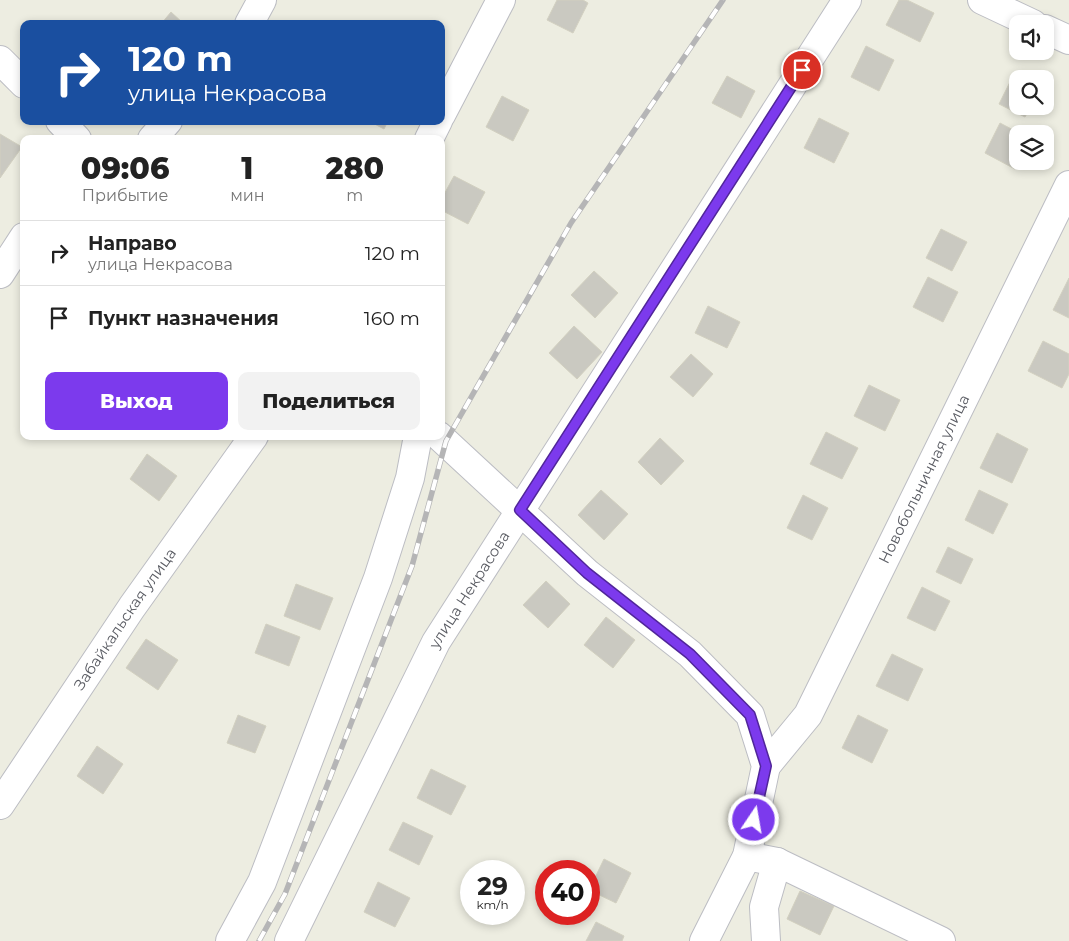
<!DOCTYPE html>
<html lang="ru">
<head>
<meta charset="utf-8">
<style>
  :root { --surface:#fff; --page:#f2f2f2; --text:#222; --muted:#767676; --line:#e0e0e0; --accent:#7c3aed }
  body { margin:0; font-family:Montserrat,sans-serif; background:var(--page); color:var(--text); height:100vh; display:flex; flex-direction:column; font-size:19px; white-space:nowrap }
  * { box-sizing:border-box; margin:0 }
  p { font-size:16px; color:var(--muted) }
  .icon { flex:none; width:28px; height:28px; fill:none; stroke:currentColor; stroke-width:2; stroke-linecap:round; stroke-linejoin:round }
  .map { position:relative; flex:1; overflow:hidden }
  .drawer { position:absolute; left:20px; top:135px; width:425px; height:305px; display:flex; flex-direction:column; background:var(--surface); border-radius:10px; box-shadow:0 2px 8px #0003 }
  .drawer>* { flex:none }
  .hud { position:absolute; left:20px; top:20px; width:425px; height:105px; border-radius:10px; box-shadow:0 2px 8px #0003; background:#1a4fa0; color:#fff; overflow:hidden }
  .tools { position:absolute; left:1009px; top:15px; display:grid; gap:10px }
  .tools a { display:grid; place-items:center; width:45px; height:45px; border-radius:10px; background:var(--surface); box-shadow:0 2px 8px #0003; font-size:25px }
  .speed { position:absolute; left:460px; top:860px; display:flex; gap:10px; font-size:25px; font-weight:700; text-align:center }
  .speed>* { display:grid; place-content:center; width:65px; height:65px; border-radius:50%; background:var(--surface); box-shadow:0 2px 8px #0003; line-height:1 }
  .speed small { font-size:12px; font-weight:400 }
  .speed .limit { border:8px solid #d22; background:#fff; color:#111 }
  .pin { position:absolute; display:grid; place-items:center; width:42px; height:42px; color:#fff; margin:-21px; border:2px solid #fff; border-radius:50%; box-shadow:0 1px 5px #0007 }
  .me { position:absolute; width:55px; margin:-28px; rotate:12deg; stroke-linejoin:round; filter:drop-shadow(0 0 4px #0008) }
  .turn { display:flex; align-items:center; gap:18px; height:105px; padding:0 25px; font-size:22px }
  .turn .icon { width:65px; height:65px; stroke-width:2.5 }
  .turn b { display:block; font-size:35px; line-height:42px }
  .eta { display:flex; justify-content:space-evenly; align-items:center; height:85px; text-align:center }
  .eta b { font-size:30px; font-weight:800; line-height:35px }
  .cta { display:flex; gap:10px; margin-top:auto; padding:10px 25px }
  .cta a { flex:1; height:58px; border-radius:10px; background:var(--accent); color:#fff; font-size:20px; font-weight:800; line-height:58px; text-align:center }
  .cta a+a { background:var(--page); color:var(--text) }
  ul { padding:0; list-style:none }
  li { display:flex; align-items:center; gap:15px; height:65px; padding:0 25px; border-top:1px solid var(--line) }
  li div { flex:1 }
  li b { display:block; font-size:19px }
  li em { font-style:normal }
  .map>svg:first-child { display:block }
  .building { fill:#cac9c1; stroke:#d2d0c0 }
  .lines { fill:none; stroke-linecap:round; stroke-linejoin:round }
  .minor-casing { stroke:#bcbdc3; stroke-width:30 }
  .minor { stroke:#fff; stroke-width:28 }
  .rail-casing { stroke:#b5b5b6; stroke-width:5.5 }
  .rail { stroke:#fff; stroke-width:4; stroke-dasharray:11; stroke-linecap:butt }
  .route-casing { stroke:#51269a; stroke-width:12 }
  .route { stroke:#7c3aed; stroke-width:9 }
  .labels { text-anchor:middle; stroke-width:5; stroke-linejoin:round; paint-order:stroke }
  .street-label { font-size:15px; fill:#5a5c63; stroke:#fff }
</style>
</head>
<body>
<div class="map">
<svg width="1069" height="941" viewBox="0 0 1069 941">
  <rect width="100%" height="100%" fill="#edede1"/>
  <path class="building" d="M557 0H583L588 3 573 33 547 20Z
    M899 0H907L934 13 920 42 886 25Z
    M171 12 184 24H161Z
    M866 46 894 60 879 91 851 77Z
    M727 76 755 91 741 118 712 103Z
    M1013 76 1018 79V106H1031L1025 117 999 104Z
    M502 96 529 110 513 141 486 127Z
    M819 118 849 133 834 163 804 148Z
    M369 121H388L384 129Z
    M1000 123 1021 134H1018L1019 161 1015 169 985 153Z
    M0 134 22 147 0 178Z
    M454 176 485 192 468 224 441 210V200Z
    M941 229 967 242 952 271 926 258Z
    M594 271 618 293 595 318 571 295Z
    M928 277 958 292 943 322 913 307Z
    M1069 278V318L1053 310Z
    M708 306 740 322 727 348 695 333Z
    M574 326 602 352 577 379 549 353Z
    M1043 341 1069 354V374L1062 388 1028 371Z
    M691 354 713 374 693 397 670 377Z
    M869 385 900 400 885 431 854 416Z
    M826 432 858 448 842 479 810 464Z
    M997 433 1028 449 1012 483 980 468Z
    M660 438 684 461 661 485 638 462Z
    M147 454 177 476 159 501 130 479Z
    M601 490 628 514 604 540 578 515Z
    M979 490 1008 504 993 534 965 520Z
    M803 495 828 508 812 540 787 528Z
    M948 547 973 559 961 584 936 572Z
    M546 581 570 604 548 628 523 605Z
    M296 584 333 598 320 630 284 616Z
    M922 587 950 601 935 631 907 618Z
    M606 617 635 640 613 668 584 645Z
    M266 624 300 637 289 666 255 653Z
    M146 639 178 660 158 690 126 668Z
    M892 654 923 669 908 701 876 686Z
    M238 715 266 726 255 753 227 743Z
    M858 715 888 730 872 763 842 748Z
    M97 746 123 764 103 794 77 776Z
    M431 769 466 786 451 815 417 798Z
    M403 822 433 836 419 865 389 850Z
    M604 859 631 873 616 903 589 890Z
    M378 882 410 898 395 927 364 912Z
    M800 891 834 906 820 935 787 919Z
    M596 922 624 936 622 941H586Z"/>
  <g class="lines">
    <g class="minor-casing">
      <g id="minor">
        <path d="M982 0 1033 24"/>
        <path d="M249 24 262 0"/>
        <path d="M1045 29 1069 40"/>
        <path d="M0 60 24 84"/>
        <path d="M441 115 501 0"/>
        <path d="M60 121 77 139"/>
        <path d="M152 139 168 121"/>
        <path d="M429 139 438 121"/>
        <path d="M0 274 24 237"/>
        <path d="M439 436 587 573 690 654 750 715 766 766 747 856 704 941"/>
        <path id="s1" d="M766 766 808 715 1069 185"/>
        <path id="s2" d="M0 805 132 607 254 436"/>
        <path d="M747 856 777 862 941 941"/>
        <path d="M230 941 262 882 378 578 410 478 418 436"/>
        <path id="s3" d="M289 941 436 642 847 0"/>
        <path d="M766 941 764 907 777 862"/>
      </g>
    </g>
    <use href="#minor" class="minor"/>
    <g class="rail-casing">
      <path id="rail" d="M259 941 285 894 412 566 446 441 571 223 723 0"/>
    </g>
    <use href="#rail" class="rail"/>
  </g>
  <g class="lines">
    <g class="route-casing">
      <path id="route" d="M754 820 766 766 750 715 690 654 587 573 520 510 802 70"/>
    </g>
    <use href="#route" class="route"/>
  </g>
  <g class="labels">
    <g class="street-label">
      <text dy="5" stroke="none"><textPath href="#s1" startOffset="329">Новобольничная улица</textPath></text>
      <text dy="5" stroke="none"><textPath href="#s3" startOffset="395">улица Некрасова</textPath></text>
      <text dy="5" stroke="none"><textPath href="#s2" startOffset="224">Забайкальская улица</textPath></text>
    </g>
  </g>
</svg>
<div class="tools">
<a><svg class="icon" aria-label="sound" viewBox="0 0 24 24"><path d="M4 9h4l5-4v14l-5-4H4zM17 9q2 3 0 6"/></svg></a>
<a><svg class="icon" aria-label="search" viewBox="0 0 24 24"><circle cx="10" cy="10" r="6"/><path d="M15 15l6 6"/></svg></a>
<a><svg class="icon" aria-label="layers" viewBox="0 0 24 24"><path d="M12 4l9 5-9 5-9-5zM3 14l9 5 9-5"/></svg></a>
</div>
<div class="speed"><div>29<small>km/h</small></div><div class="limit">40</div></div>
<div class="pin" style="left:802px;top:70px;background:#d93025"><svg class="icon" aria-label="arrive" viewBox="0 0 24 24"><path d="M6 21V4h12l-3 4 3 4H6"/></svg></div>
<svg class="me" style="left:754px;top:820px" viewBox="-20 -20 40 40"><circle r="17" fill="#7c3aed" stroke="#fff" stroke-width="3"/><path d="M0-11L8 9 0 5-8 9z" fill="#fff"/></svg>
<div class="hud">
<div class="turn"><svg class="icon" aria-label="right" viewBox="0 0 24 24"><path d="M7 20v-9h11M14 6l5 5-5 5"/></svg><div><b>120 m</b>улица Некрасова</div></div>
</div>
<section class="drawer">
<div class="eta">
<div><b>09:06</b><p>Прибытие</p></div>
<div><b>1</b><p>мин</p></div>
<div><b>280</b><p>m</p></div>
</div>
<ul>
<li><svg class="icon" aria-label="right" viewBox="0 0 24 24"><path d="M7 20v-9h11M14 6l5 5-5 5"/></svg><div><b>Направо</b><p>улица Некрасова</p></div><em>120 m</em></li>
<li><svg class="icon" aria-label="arrive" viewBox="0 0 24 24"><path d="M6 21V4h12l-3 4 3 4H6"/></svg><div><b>Пункт назначения</b></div><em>160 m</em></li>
</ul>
<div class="cta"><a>Выход</a><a>Поделиться</a></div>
</section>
</div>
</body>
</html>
